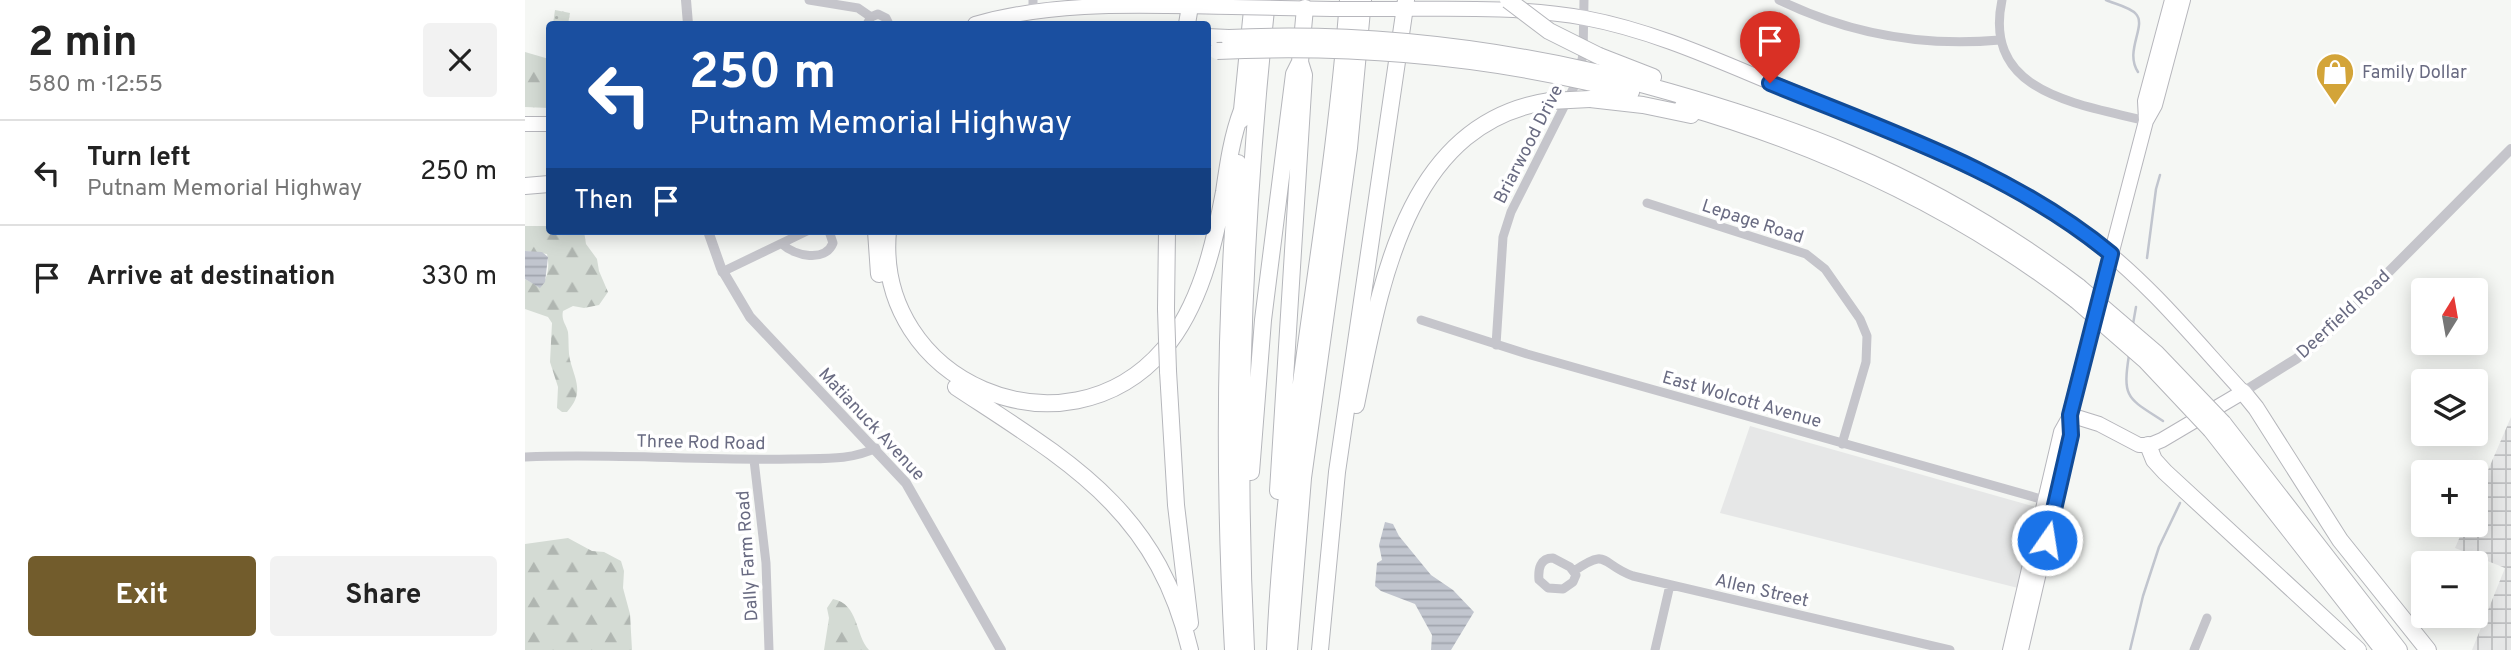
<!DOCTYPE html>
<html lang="en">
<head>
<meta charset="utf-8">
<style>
  :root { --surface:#fff; --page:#f2f2f2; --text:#222; --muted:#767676; --line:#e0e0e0; --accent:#725c2c }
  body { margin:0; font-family:Overpass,sans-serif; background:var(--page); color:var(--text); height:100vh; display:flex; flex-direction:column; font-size:26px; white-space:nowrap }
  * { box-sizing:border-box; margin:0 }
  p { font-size:23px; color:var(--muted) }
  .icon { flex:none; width:38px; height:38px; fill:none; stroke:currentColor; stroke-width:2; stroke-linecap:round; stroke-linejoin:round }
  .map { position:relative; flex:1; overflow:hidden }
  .details { display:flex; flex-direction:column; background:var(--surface); width:525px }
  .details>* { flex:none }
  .hud { position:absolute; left:21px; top:21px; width:665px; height:214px; border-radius:7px; box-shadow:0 4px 18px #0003; background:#1a4fa0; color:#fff; overflow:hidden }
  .needle { width:46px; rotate:11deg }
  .fabs { position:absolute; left:1886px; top:278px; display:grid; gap:14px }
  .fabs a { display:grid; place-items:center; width:77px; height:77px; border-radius:7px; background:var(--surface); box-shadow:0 4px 18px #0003; font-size:35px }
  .pin { position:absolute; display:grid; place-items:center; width:60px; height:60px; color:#fff; margin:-72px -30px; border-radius:50% 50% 50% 0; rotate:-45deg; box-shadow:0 0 7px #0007 }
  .pin .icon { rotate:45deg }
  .me { position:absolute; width:77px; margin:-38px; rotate:13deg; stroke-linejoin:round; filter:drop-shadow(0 0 5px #0008) }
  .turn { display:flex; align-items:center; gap:24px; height:147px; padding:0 28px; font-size:32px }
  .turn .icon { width:91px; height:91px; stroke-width:2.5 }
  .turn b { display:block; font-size:49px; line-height:60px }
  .then { display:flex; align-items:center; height:66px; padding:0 28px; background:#0003; gap:14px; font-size:26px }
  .round { display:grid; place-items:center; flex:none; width:74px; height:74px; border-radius:7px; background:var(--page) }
  .headline { display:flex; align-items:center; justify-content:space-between; height:119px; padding:0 28px }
  h1 { font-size:42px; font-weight:700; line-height:52px }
  .button { display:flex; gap:14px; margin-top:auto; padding:14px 28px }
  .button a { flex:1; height:80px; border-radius:7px; background:var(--accent); color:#fff; font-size:28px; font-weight:700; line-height:80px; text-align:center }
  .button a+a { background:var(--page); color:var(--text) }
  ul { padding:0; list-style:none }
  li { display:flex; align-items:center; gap:21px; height:105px; padding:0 28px; border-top:2px solid var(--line) }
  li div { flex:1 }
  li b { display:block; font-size:26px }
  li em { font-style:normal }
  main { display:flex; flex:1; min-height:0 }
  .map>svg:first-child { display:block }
  .built { fill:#e6e7e7 }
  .industrial { fill:url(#industrial-grid) }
  .grass { fill:url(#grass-dots) }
  .forest { fill:url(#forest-firs) }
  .water { fill:url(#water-rules) }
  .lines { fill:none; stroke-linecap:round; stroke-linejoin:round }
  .stream { stroke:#c1c5ce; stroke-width:2.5 }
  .primary-casing { stroke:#b6b6bc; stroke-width:16 }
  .motorway-casing { stroke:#b5b6bb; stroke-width:18 }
  .minor { stroke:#c5c5cb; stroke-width:9 }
  .tertiary { stroke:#c5c5cb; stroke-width:10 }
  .primary { stroke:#fff; stroke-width:14 }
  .motorway { stroke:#fff; stroke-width:16 }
  .primary-bridge-casing { stroke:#b6b6bc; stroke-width:16; stroke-linecap:butt }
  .motorway-bridge-casing { stroke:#b5b6bb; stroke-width:18; stroke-linecap:butt }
  .primary-bridge { stroke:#fff; stroke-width:14 }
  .motorway-bridge { stroke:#fff; stroke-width:16 }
  .route-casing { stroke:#114b97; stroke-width:18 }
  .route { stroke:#1a73e8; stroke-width:12 }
  .labels { text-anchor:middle; stroke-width:7; stroke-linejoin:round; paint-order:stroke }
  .poi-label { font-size:18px; fill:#696b82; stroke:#fff; text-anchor:start }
  .street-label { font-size:18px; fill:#696b82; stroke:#fff }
</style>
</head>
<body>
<main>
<section class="details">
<div class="headline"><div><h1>2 min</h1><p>580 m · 12:55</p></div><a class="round"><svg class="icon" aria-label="close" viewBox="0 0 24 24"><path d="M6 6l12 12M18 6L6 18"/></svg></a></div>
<ul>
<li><svg class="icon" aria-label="left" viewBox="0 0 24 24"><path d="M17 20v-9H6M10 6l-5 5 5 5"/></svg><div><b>Turn left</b><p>Putnam Memorial Highway</p></div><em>250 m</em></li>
<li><svg class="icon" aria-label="arrive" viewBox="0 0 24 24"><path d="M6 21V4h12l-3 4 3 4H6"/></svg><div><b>Arrive at destination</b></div><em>330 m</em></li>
</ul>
<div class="button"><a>Exit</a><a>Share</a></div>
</section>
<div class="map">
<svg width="1986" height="650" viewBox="0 0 1986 650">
  <defs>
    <pattern id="industrial-grid" width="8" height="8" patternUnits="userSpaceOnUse" patternTransform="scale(1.75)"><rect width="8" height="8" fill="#e6e7e7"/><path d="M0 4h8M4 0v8" fill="none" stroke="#bebfc1"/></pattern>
    <pattern id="grass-dots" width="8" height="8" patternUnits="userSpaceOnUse" patternTransform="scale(1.75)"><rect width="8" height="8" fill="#d4dbd4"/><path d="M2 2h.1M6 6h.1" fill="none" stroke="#b0b6b1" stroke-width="1.8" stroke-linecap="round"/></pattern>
    <pattern id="forest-firs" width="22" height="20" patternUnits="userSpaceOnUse" patternTransform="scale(1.75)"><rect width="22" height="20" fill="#d4dbd4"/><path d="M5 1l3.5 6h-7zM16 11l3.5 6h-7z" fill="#b0b6b1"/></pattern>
    <pattern id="water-rules" width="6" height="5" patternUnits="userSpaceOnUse" patternTransform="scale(1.75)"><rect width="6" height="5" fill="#c1c5ce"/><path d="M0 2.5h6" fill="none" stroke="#a1a4ad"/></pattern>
  </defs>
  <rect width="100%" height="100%" fill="#f5f7f4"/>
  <path class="built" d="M1225 426 1511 507 1493 588 1195 513Z"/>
  <path class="industrial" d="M1986 417V650H1947L1980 568 1930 548 1940 525H1951V498Z"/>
  <path class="grass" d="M30 10 45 13 43 24H28Z"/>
  <path class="forest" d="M0 52 24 59V108L0 107Z
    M0 226H24V231H59L61 244 72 259 74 271 83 292 74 305 59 308 48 306 38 311C36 320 41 324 43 332 44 341 43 351 45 360 51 382 59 393 42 412H37L32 408 33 387 25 362 27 323 23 317 0 309V279L14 287C23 280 25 266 22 254L0 251Z
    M43 538 67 551 79 552 96 561 99 571 98 588 105 614 107 650H0V544Z
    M308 599C334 604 330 635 344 650H299L304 618 302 608Z"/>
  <path class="water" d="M0 251 17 252 23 257 20 282 15 288 0 279Z
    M860 522 868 524 874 536 906 575 928 590 949 612 926 650H906L907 635 890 604 856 591 850 586 852 563 857 560 854 545Z"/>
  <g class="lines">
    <path class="stream" d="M1581 0C1590 4 1605 7 1611 14 1622 26 1599 51 1613 72
      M1622 258 1631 189 1635 175
      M1608 324 1611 307
      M1604 355C1597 399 1603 398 1638 421
      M1605 650 1618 596 1634 547 1655 503"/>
    <g class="primary-casing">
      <path id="primary" d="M755 8 807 9
        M855 9C923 9 993 6 1060 18 1135 32 1204 66 1274 94 1376 137 1482 174 1570 242 1627 286 1670 340 1718 392L1637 440 1625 445H1614L1574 424 1545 415
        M450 24C533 0 621 6 707 7
        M1621 120 1620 101 1647 0
        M0 124H24
        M1485 650 1536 432 1545 416
        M1496 650 1546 435 1545 415 1551 389 1621 121 1630 105 1658 0"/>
    </g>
    <g class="motorway-casing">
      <path id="motorway" d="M662 24 666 0
        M682 37 704 38
        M1074 56 1128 77
        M1070 72C1253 118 1402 171 1554 287
        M1067 83 1106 92
        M1065 99 1118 105 1166 115
        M1158 106C1300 147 1433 209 1551 300
        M716 120 728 0
        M0 186 24 184
        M351 231 354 274
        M363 231C349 382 540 464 639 349 675 306 689 246 699 192 703 164 707 136 717 110
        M641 309 642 231
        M643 371 651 505 665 623
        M431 387C543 461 632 509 665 650
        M1718 392 1731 408 1815 540 1903 650
        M831 405C855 287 880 122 1025 101
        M1698 423 1874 650
        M1686 430 1858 650
        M1623 445 1629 460 1640 472 1833 650
        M726 472 738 320 769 74 774 64
        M753 491 779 75 775 62 780 8
        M708 650C699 488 699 325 713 163
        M721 650C710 432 719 217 742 0
        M750 650C759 432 807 218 823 0
        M764 650 778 478 824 148 838 0
        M795 650 812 472 881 0"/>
    </g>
    <path class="minor" d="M284 0 333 8 346 17
      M508 0V11
      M1254 0C1324 34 1398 47 1475 40
      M1477 0C1457 94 1555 104 1621 121
      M342 24 346 17 353 14 361 18 364 24
      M1122 203 1281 254 1300 269 1335 319 1342 336 1341 362 1317 444
      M257 244C270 256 300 263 308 243L304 231
      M197 272 282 231
      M896 320 1002 354 1523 501
      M971 345 978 237 986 212 1052 81 1058 55 1059 0
      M0 457C89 453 178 461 267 459 295 458 325 461 351 448
      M229 460 241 563 244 650
      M1028 558 1045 567 1051 575 1048 582 1038 589 1023 588 1014 580C1013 569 1015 558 1028 558Z
      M1049 571C1084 547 1075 564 1108 576L1425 650
      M1130 650 1145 585
      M1669 650 1682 618"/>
    <path class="tertiary" d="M161 0 163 24
      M183 231 196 268 225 317 381 483 476 650
      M1718 392 1771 359 1796 340 1986 149"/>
    <use href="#primary" class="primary"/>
    <use href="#motorway" class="motorway"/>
    <g class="primary-bridge-casing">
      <path id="primary-bridge" d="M707 7 755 8
        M807 9H855"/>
    </g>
    <g class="motorway-bridge-casing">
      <path id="motorway-bridge" d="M983 0 1024 31 1074 56
        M704 38C827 32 950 45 1070 72
        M692 51C818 45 945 55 1067 83
        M1025 101 1065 99
        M1554 287 1631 353 1698 423
        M1551 300 1621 361 1686 430
        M641 309 643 371"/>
    </g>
    <use href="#primary-bridge" class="primary-bridge"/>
    <use href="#motorway-bridge" class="motorway-bridge"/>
  </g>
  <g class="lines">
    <g class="route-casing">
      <path id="route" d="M1245 83C1362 131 1487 172 1586 254L1545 415 1546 435 1522 540"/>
    </g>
    <use href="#route" class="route"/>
  </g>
  <defs>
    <g id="shop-pin" transform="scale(2.0125)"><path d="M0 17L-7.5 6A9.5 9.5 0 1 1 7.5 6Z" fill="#d3a438" stroke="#fff"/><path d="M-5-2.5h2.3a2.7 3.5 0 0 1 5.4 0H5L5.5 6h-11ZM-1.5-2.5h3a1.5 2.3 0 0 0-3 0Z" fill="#fff"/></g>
  </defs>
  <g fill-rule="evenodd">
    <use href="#shop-pin" x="1810" y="72"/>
  </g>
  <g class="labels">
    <g class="poi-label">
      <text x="1837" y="78">Family Dollar</text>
    </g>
    <g class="street-label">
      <text transform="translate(1003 144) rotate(-63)" y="6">Briarwood Drive</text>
      <text transform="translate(1228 221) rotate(18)" y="6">Lepage Road</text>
      <text transform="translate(1818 314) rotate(-43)" y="6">Deerfield Road</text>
      <text transform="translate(1217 399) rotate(16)" y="6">East Wolcott Avenue</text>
      <text transform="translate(347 424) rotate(47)" y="6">Matianuck Avenue</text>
      <text transform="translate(176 442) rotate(1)" y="6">Three Rod Road</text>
      <text transform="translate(222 556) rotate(-94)" y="6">Dally Farm Road</text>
      <text transform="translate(1237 590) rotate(13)" y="6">Allen Street</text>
    </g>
  </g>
</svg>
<div class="fabs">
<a><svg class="needle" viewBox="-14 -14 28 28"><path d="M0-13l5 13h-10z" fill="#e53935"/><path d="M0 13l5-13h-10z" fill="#767676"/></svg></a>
<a><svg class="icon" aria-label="layers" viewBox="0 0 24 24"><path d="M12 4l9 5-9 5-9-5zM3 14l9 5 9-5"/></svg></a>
<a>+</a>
<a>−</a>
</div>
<div class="pin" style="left:1245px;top:83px;background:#d93025"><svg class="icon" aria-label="arrive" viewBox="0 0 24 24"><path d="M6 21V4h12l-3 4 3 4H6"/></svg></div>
<svg class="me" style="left:1522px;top:540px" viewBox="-20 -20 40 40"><circle r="17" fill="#1a73e8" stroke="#fff" stroke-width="3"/><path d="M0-11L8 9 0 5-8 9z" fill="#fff"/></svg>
<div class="hud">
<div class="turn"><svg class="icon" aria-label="left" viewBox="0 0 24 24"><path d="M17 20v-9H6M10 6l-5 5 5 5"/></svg><div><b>250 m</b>Putnam Memorial Highway</div></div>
<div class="then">Then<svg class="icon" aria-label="arrive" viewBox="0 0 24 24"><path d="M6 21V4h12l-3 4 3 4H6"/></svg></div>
</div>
</div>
</main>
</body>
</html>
